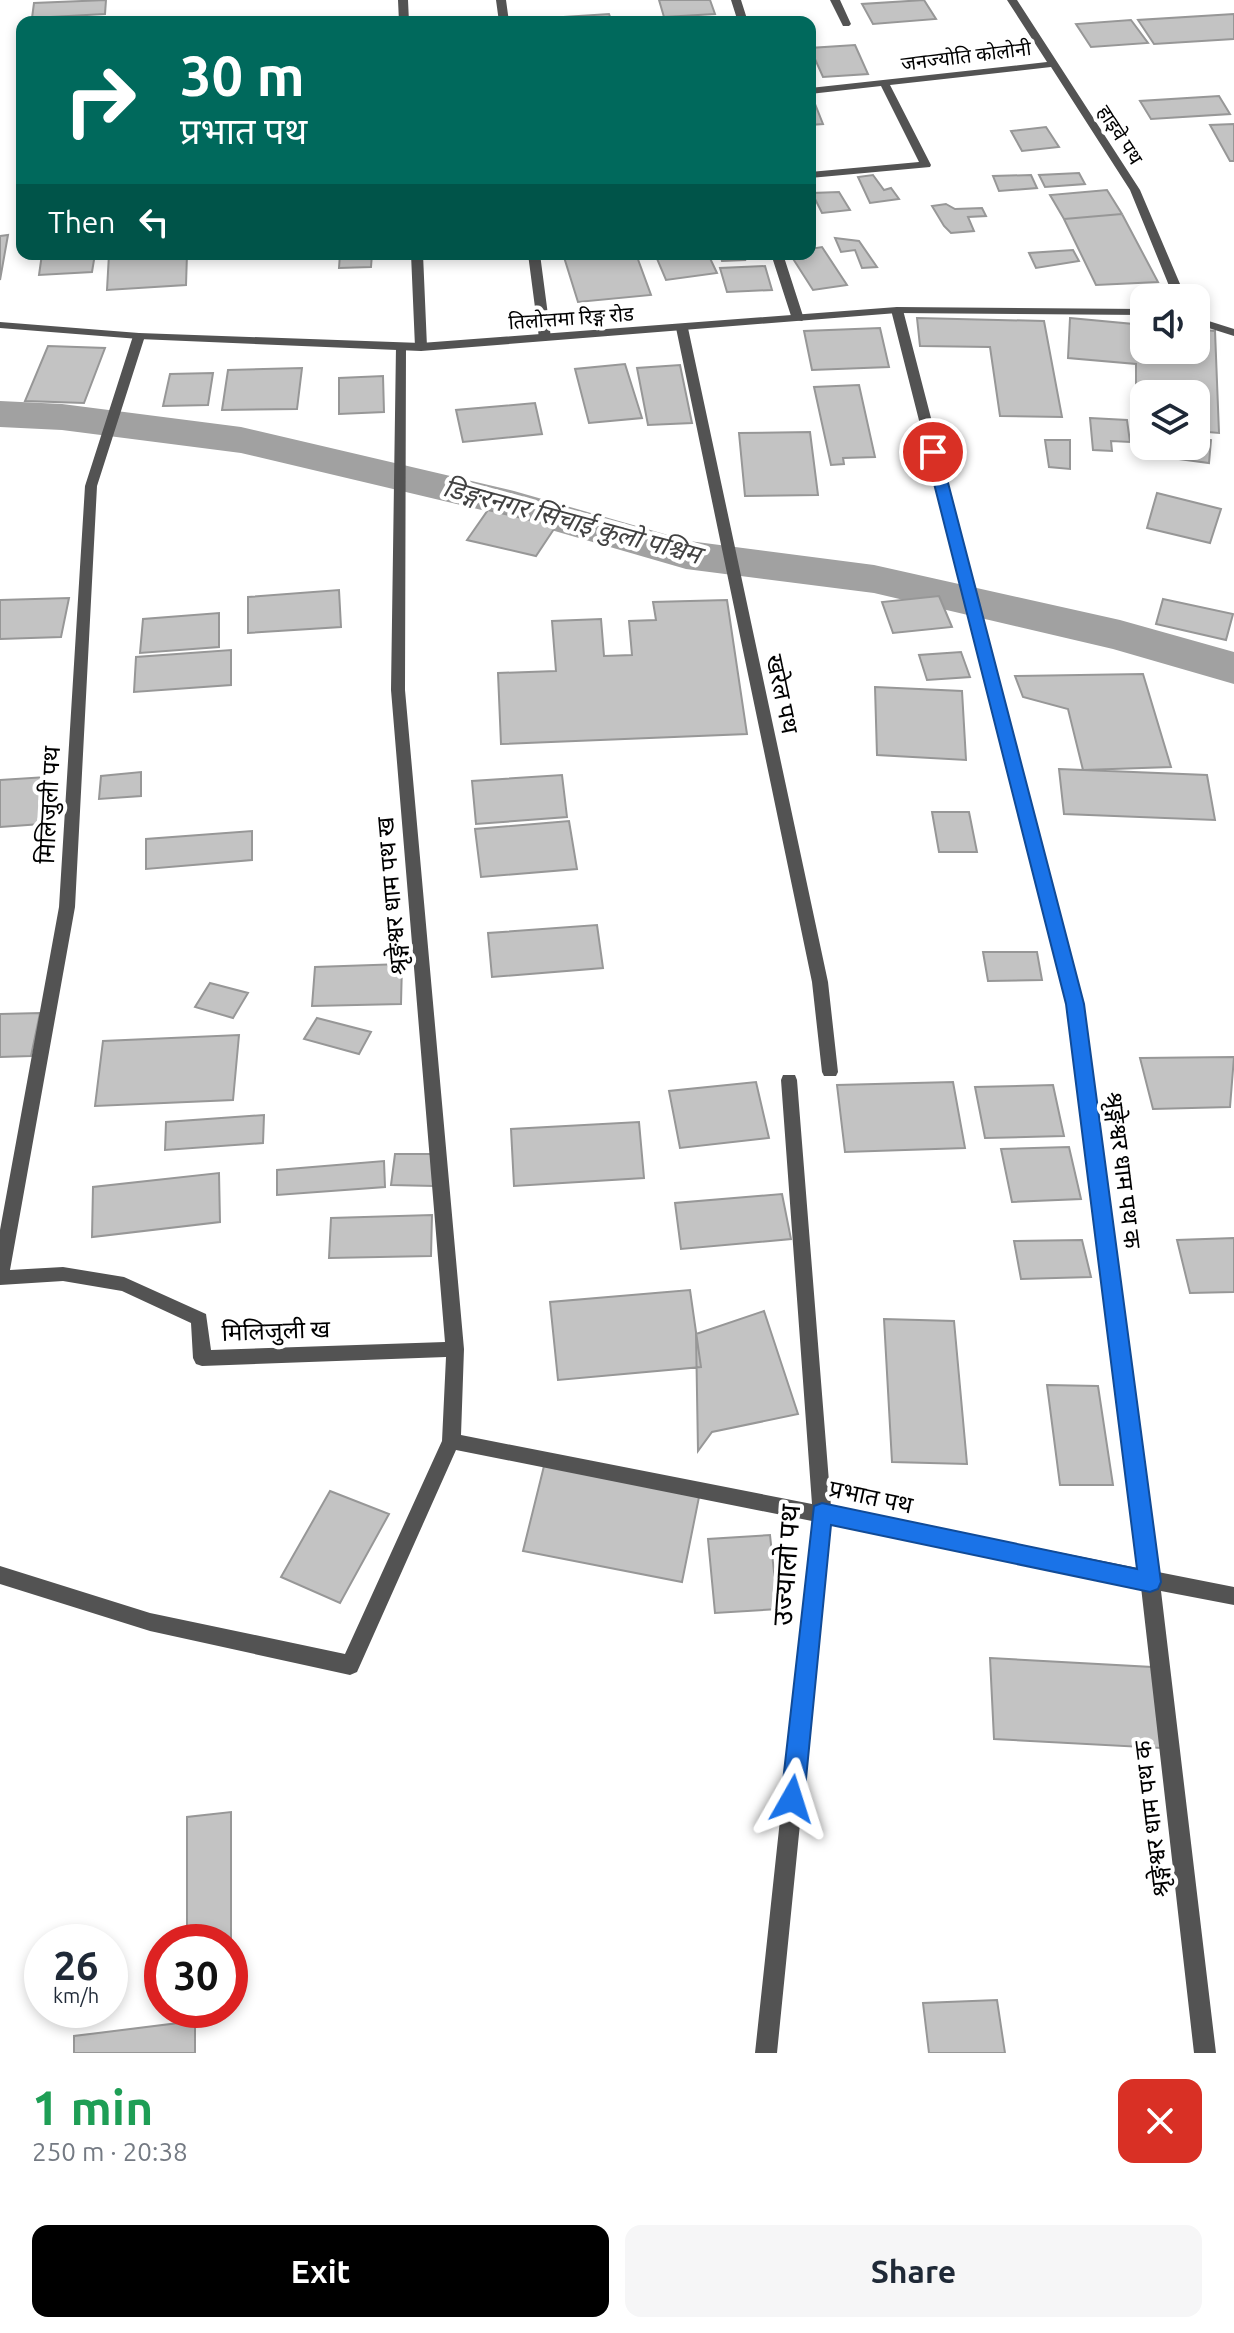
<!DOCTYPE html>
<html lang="en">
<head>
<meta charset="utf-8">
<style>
  :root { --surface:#fff; --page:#f6f6f7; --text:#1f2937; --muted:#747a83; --accent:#000 }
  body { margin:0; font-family:Ubuntu,"Noto Sans Devanagari",sans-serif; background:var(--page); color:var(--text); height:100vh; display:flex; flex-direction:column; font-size:30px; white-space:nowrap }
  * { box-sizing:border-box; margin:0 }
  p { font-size:26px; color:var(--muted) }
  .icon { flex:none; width:44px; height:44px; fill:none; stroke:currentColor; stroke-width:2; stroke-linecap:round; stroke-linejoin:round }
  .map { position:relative; height:2053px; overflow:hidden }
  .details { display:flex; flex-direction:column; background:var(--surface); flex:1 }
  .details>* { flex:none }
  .guide { position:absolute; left:16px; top:16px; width:800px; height:244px; border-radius:16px; box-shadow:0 4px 12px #0003; background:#00695c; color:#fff; overflow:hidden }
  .fabs { position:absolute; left:1130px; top:284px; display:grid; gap:16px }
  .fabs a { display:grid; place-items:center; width:80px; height:80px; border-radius:16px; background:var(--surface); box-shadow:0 4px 12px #0003; font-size:40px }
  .speed { position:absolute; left:24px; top:1924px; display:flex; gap:16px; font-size:40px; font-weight:700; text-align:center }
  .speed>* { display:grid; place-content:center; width:104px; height:104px; border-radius:50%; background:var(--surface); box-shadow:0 4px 12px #0003; line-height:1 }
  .speed small { font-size:20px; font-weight:400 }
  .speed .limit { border:12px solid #d22; background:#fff; color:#111 }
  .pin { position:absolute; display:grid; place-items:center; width:68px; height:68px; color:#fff; margin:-34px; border:4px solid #fff; border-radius:50%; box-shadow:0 2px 8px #0007 }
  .me { position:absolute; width:88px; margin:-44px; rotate:6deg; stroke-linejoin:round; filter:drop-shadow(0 0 6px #0008) }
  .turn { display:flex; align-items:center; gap:28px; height:168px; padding:0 32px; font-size:36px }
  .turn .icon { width:104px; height:104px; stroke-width:2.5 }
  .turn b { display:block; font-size:56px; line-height:68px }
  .then { display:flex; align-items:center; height:76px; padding:0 32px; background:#0003; gap:16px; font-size:30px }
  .round { display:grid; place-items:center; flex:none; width:84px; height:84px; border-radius:16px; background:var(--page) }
  .headline { display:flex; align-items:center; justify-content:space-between; height:136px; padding:0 32px }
  h1 { font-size:48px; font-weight:700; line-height:60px; color:#1e9e55 }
  .action { display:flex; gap:16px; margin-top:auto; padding:16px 32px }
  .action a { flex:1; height:92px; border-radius:16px; background:var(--accent); color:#fff; font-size:32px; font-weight:700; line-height:92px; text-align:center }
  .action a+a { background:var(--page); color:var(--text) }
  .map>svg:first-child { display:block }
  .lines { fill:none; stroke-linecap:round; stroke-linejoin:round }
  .canal { fill:#a1a1a1; fill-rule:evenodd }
  .building { fill:#c3c3c3; stroke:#979797; stroke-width:2 }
  .minor { fill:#535353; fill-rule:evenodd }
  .tertiary { fill:#535353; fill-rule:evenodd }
  .route { fill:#1a73e8; stroke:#114b97; stroke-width:2 }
  .labels { text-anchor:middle; stroke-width:8; stroke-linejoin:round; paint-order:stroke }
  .far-street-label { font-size:20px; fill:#000; stroke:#fff }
  .street-label { font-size:24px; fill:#000; stroke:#fff }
  .water-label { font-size:26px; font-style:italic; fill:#424242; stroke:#fff }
  .near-street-label { font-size:28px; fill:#000; stroke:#fff }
</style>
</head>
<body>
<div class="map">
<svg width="1234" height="2053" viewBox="0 0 1234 2053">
  <rect width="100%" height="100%" fill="#fff"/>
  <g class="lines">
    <path class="canal" d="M0 401 62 404 241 427 514 491 689 541 874 565 1120 620 1234 652V684L1113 649 874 593 686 569 486 511 241 453 62 430 0 427Z"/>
  </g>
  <path class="building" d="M106 0 105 14 32 18 34 3Z
    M659 0H710L715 14 664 17Z
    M924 0 936 19 873 24 862 4Z
    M609 14 612 22H550L549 18Z
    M1234 14V39L1154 44 1138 20Z
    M1131 20 1148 43 1091 47 1076 24Z
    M855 45 868 74 823 77 810 48Z
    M1219 96 1230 114 1151 119 1140 101Z
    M810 104H815L823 124 810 125Z
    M1234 124V161H1230L1210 125Z
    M1046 127 1059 147 1022 151 1011 131Z
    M1079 173 1085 184 1045 187 1039 175Z
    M873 175 884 190 891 188 899 199 870 203 858 177Z
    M1031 175 1037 188 999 191 993 176Z
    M1107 190 1122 214 1064 219 1050 195Z
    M839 192 850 210 822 213 812 193Z
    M946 204 955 209 982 208 986 216 968 217 974 231 951 233 944 226 932 206Z
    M1122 214 1158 282 1096 285 1064 219Z
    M8 235 0 280V236Z
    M835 238 859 241 877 267 862 268 855 250 841 252Z
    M822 247 847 285 813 290 790 254H810V249Z
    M1073 250 1079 261 1036 268 1029 253Z
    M42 254H95L92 272 39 275Z
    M109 254H187L186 285 107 290Z
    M340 254H372L371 267 339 268Z
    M563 254H636L651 295 578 302Z
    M655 254H708L717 273 666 280Z
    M720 254H743L745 260 722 261Z
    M765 266 772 290 727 292 720 268Z
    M917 318 1044 321 1062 417 1000 416 990 347 920 346Z
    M1070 318 1144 325V350H1196V329L1215 331 1219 433 1196 431V394H1144V426L1136 425V364L1068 358Z
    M880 328 889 367 812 370 804 331Z
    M48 346 105 348 84 403 25 401Z
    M625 364 642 418 589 423 575 369Z
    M680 365 692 423 648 425 637 368Z
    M302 368 297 409 222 410 228 370Z
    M213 373 208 405 163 406 170 374Z
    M383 376 384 412 339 414V378Z
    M859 385 875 457 843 458 844 464 831 465 814 387Z
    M535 403 542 434 463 442 456 410Z
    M1090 418 1127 420 1130 442 1111 441 1112 451 1093 450Z
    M810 432 818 495 745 496 739 433Z
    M1196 438 1211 440 1209 463 1163 457 1164 446H1196Z
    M1045 440H1070V469L1049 467Z
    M1157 493 1221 509 1210 543 1147 528Z
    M488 510 556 526 536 556 467 540Z
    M339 590 341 627 248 633V597Z
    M939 596 952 627 893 633 882 602Z
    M69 598 61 637 0 639V600Z
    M1163 599 1233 614 1226 640 1156 624Z
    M727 600 747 734 501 744 498 673 556 671 552 621 601 619 604 656 632 655 629 621 656 620 653 602Z
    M219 613V647L140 653 143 619Z
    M231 650V685L134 692 136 657Z
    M961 652 970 677 927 680 919 655Z
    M1143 674 1171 767 1083 770 1068 709 1023 697 1015 676Z
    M875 687 962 691 966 760 877 755Z
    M1059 769 1207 775 1215 820 1064 814Z
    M141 772V796L99 799 101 776Z
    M562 775 567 817 476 824 472 781Z
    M46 777 41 824 0 827V780Z
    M932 812H969L977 852H939Z
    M569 821 577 869 481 877 475 829Z
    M252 831V860L146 869V839Z
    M597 925 603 968 492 977 488 933Z
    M983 952H1037L1042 980 988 981Z
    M402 964 401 1004 312 1006 315 967Z
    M210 983 248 993 233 1018 195 1007Z
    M40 1013 31 1056 0 1057V1014Z
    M317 1018 371 1032 359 1054 304 1039Z
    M239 1035 233 1100 95 1106 103 1041Z
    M1234 1057 1230 1107 1153 1109 1140 1058Z
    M756 1082 769 1138 680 1148 669 1091Z
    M953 1082 965 1148 845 1152 837 1085Z
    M1053 1085 1064 1136 985 1138 975 1087Z
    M264 1115 263 1143 165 1150 166 1122Z
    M639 1122 644 1178 514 1186 511 1129Z
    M1069 1147 1081 1199 1012 1202 1001 1149Z
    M395 1154H437L434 1186 391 1185Z
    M384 1161 385 1187 277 1195V1170Z
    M219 1173 220 1222 92 1237 93 1187Z
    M782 1194 791 1239 681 1249 675 1203Z
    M432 1215 431 1256 329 1258 331 1218Z
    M1234 1238V1292L1190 1293 1177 1240Z
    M1082 1240 1091 1277 1021 1279 1014 1241Z
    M690 1290 701 1367 558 1380 550 1302Z
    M764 1311 798 1414 712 1432 698 1451 696 1334Z
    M884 1319 954 1321 967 1464 892 1462Z
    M1047 1385 1098 1386 1113 1485H1060Z
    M545 1462 700 1492 682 1582 523 1551Z
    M330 1491 389 1514 340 1603 281 1577Z
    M770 1535 778 1609 715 1613 708 1539Z
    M990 1658 1152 1667 1161 1748 994 1739Z
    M231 1812V1971H230V1942H187V1817Z
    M997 2000 1005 2053H929L923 2003Z
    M195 2021V2053H74V2036Z"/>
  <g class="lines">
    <path class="minor" d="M398 0H408L409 22H399Z
      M496 0H506L509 22H499Z
      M731 0H741L748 22H738Z
      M830 0H840L851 24 849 26H843Z
      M1007 0H1017L1140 190 1186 298H1174L1130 190 1051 67 890 85 931 165 930 167 810 178V172L919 162 881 86 810 94V88L1047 62Z
      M411 254H423L427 347 421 351 415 347Z
      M528 254H540L551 338 545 341 539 338Z
      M771 254H783L804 319 802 321 792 319Z
      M897 307 903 310 1083 1004 1158 1572 1234 1587V1605L1161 1591 1216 2053H1194L1141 1587 830 1525 777 2053H755L812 1521 456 1450 357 1672 350 1675 150 1631 0 1584V1566L150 1613 345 1654 442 1441 446 1357 202 1366 196 1364 193 1358 191 1323 122 1291 63 1281 0 1285V1230L59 907 85 486 133 336 139 333 145 336 97 486 75 907 10 1270 63 1267 124 1277 206 1314 211 1350 445 1342 391 690 396 346 406 344 405 690 464 1349 461 1435 812 1504 781 1080 783 1075H795L797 1080 831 1507 1138 1568 1067 1004 891 310Z
      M682 325 688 328 828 982 838 1072 836 1076H824L822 1072 812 982 676 328Z"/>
    <path class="tertiary" d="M897 307 1144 309V315L897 313 421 351 139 339 0 328V322L139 333 421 343Z
      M1196 317 1234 329V336L1196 324Z"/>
  </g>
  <path class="route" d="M933 447 940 452 1084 1004 1161 1582 1158 1589 1150 1592 831 1525 804 1799 801 1807 792 1811 784 1807 781 1799 814 1506 822 1503 1137 1569 1066 1004 926 452Z"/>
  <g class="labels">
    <g class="far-street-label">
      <text transform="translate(966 56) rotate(-7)" y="7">जनज्योति कोलोनी</text>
      <text transform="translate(1120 135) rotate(57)" y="7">हाइवे पथ</text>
      <text transform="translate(571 318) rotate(-4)" y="7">तिलोत्तमा रिङ्ग रोड</text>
    </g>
    <g class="street-label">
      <text transform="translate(782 694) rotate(78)" y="8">खरेल पथ</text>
      <text transform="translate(49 805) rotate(-87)" y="8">मिलिजुली पथ</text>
      <text transform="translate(392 896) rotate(-95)" y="8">श्रृङ्गेश्वर धाम पथ ख</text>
      <text transform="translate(1123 1170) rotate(83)" y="8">श्रृङ्गेश्वर धाम पथ क</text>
      <text transform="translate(276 1331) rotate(-2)" y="8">मिलिजुली ख</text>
      <text transform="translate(871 1497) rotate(12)" y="8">प्रभात पथ</text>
      <text transform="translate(1152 1819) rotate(-97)" y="8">श्रृङ्गेश्वर धाम पथ क</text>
    </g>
    <g class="water-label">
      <text transform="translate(572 521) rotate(15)" y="9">डिङ्गरनगर सिंचाई कुलो पश्चिम</text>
    </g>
    <g class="near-street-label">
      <text transform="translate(786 1565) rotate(-86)" y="10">उज्यालो पथ</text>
    </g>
  </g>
</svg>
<div class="fabs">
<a><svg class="icon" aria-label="sound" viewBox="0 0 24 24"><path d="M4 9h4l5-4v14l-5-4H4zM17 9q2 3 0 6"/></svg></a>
<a><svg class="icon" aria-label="layers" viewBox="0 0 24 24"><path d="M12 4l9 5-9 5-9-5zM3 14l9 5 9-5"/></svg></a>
</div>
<div class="speed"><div>26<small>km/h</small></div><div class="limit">30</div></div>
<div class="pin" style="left:933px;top:452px;background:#d93025"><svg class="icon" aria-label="arrive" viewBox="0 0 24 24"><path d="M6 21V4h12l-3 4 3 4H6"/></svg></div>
<svg class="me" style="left:792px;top:1799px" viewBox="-20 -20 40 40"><path d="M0-17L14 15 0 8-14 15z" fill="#1a73e8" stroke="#fff" stroke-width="4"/></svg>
<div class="guide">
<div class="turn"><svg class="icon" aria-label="right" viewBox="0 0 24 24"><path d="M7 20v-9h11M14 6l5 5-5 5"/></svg><div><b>30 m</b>प्रभात पथ</div></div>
<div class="then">Then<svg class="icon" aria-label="left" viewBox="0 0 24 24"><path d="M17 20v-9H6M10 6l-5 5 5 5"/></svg></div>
</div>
</div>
<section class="details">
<div class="headline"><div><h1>1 min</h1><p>250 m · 20:38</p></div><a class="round" style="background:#d93025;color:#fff"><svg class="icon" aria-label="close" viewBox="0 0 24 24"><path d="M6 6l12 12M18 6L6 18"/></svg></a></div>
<div class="action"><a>Exit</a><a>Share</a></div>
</section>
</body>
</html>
